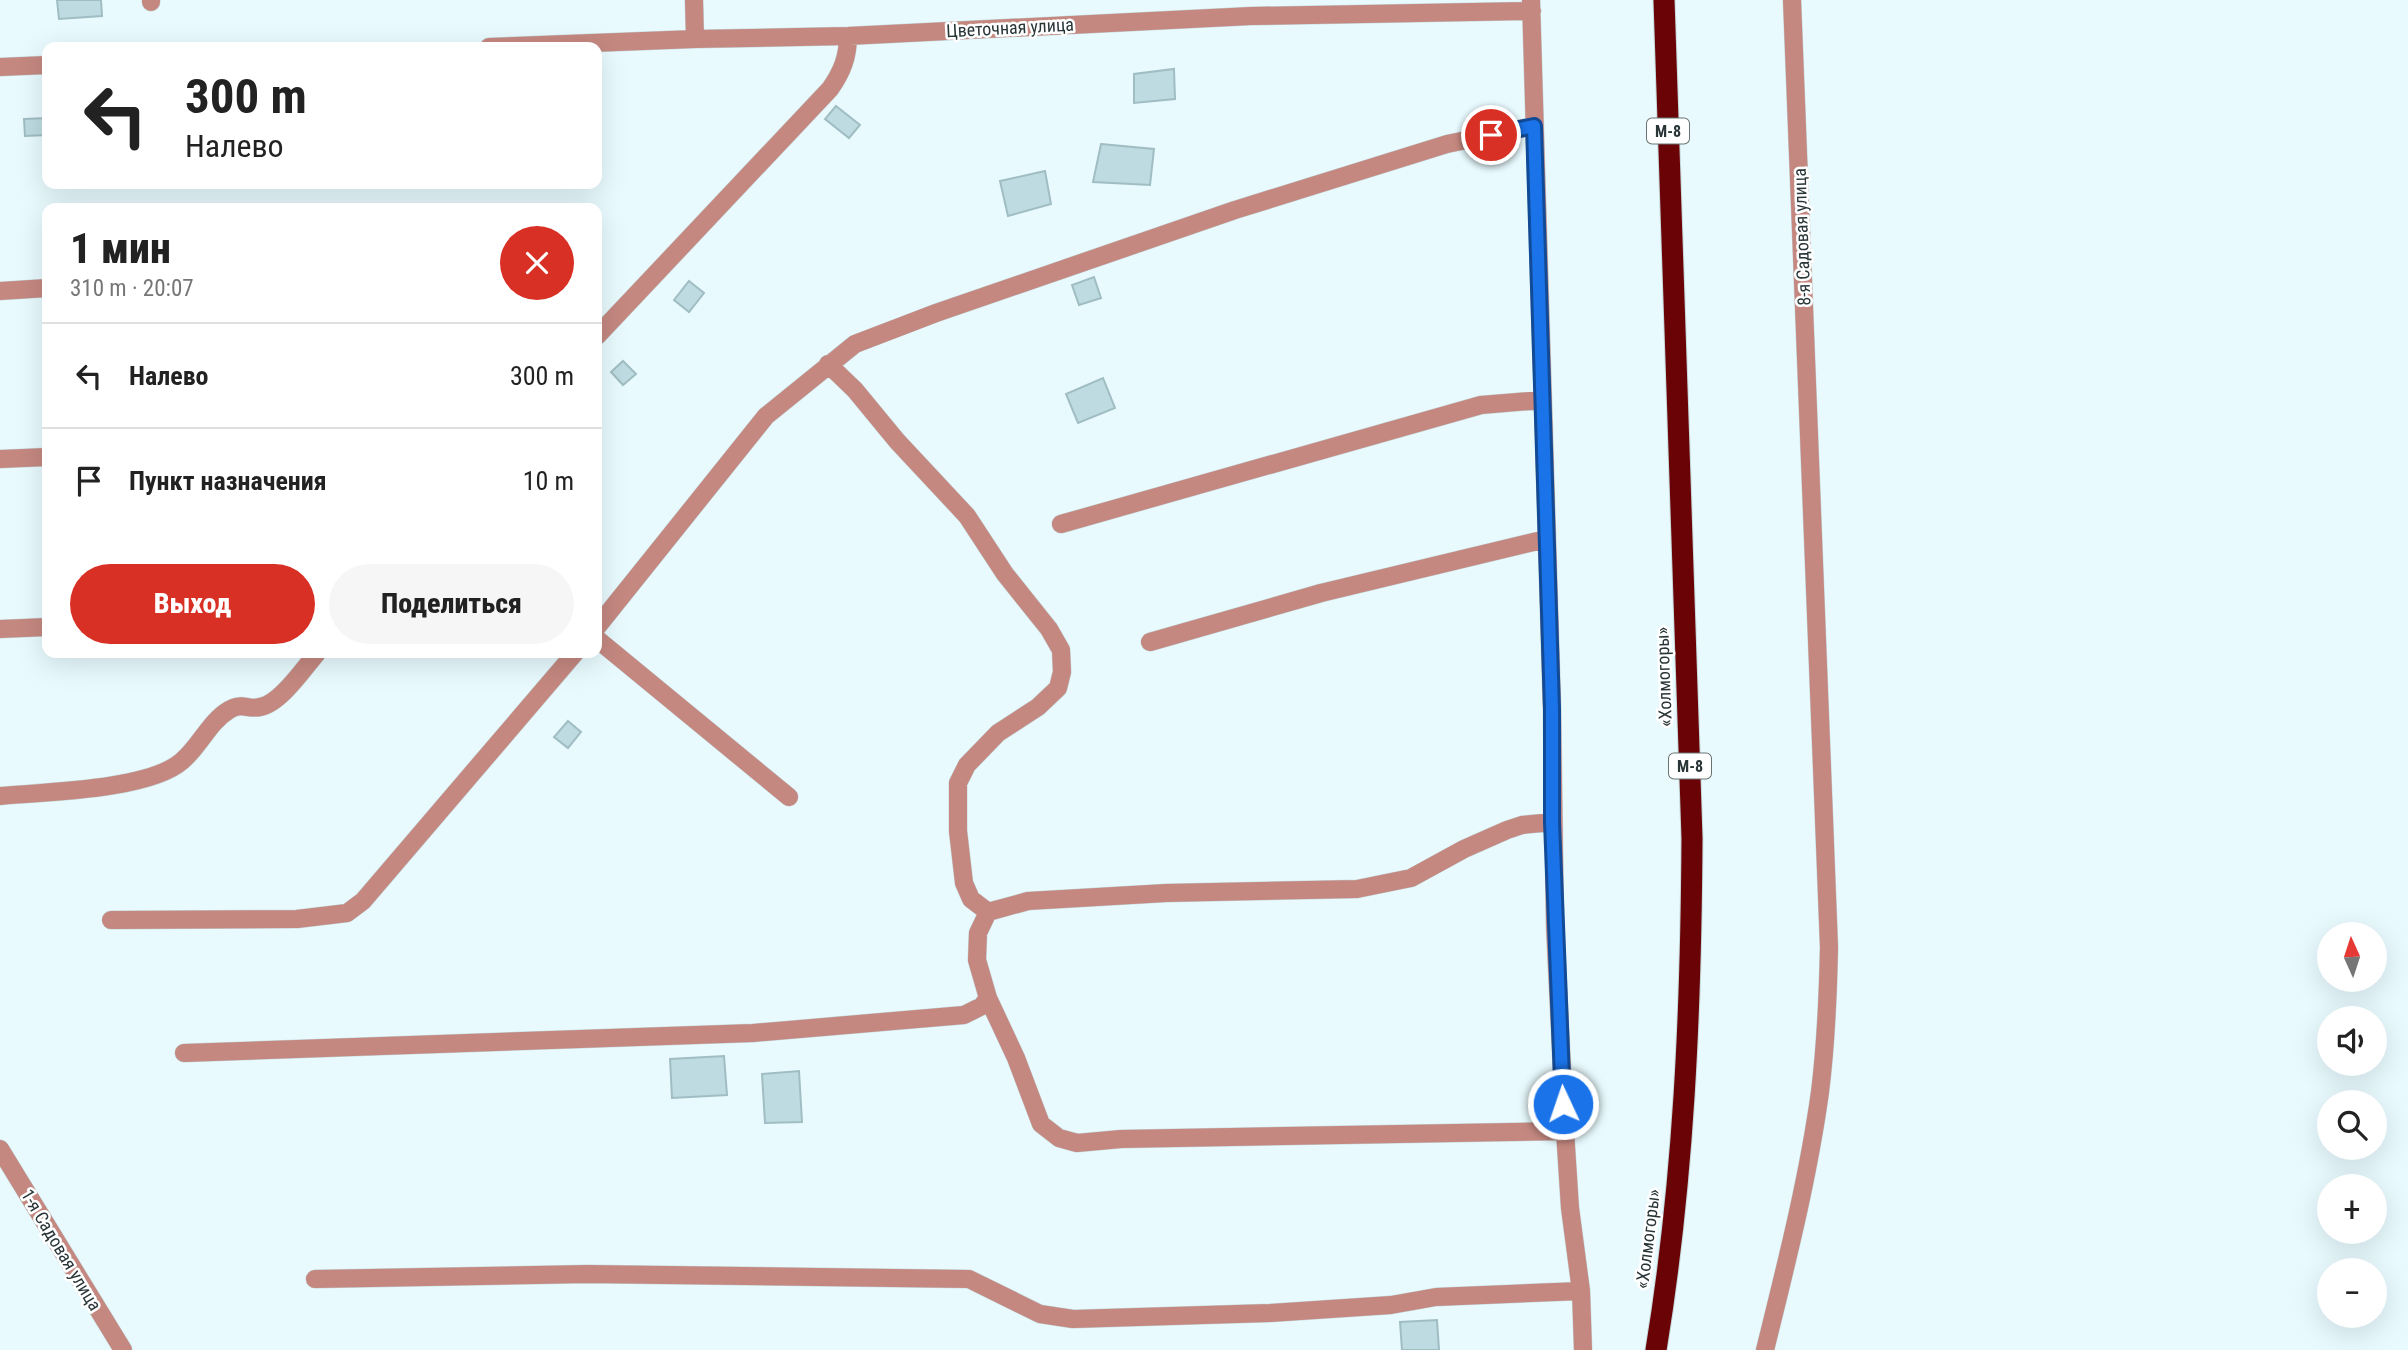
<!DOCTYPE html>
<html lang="ru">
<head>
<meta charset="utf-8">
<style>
  :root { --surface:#fff; --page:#f6f6f6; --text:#222; --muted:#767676; --line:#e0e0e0; --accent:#d93025 }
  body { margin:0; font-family:"Roboto Condensed",sans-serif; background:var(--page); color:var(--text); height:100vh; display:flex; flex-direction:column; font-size:26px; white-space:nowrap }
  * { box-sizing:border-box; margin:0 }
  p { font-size:23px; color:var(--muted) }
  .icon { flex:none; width:38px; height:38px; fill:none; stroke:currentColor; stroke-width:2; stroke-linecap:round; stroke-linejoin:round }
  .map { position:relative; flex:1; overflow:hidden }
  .drawer { position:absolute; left:42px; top:203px; width:560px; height:455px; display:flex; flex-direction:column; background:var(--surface); border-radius:14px; box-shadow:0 7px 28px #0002 }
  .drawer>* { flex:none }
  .hud { position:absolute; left:42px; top:42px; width:560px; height:147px; border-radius:14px; box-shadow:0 7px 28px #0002; background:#fff; color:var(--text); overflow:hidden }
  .needle { width:46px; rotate:357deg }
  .fabs { position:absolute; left:2317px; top:922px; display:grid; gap:14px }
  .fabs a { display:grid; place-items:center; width:70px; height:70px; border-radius:50%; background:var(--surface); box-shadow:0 7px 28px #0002; font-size:35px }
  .pin { position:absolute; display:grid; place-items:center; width:60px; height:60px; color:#fff; margin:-30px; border:4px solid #fff; border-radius:50%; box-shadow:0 2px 7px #0007 }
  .me { position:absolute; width:77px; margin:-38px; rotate:357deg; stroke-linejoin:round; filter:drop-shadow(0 0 5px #0008) }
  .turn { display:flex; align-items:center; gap:24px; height:147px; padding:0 28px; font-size:32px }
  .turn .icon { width:91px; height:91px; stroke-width:2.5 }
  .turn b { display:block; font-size:49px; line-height:60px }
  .round { display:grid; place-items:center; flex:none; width:74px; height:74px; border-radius:37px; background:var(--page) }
  .head { display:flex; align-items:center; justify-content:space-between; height:119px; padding:0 28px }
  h1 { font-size:42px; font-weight:800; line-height:52px }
  .cta { display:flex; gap:14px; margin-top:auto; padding:14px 28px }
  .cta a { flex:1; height:80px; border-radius:42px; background:var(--accent); color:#fff; font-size:28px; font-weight:800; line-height:80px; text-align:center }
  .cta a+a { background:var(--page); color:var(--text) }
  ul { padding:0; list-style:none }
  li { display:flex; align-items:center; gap:21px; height:105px; padding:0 28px; border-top:2px solid var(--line) }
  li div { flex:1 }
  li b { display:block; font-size:26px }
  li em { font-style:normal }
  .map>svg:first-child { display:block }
  .building { fill:#bddbe1; stroke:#a0bdc3; stroke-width:2 }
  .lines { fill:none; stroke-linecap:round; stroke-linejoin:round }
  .minor-casing { stroke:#c6d7da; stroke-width:19 }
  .highway-casing { stroke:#c6d7da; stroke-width:23 }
  .minor { stroke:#c48880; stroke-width:18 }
  .highway { stroke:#6a0306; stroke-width:21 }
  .route-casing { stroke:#114b97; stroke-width:18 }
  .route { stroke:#1a73e8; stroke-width:12 }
  .labels { text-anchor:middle; stroke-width:5; stroke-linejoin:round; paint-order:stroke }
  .shield { fill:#fff; stroke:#697273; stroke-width:2 }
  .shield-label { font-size:16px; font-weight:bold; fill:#293537 }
  .street-label { font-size:18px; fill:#293537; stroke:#fff }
</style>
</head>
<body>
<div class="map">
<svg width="2408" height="1350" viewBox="0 0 2408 1350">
  <rect width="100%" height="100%" fill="#e8fafe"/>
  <path class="building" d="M57 0H101L102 16 59 19Z
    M1174 69 1175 99 1134 103V74Z
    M836 106 860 125 849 138 825 119Z
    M47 118V135L25 136 24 119Z
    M1101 144 1154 149 1150 185 1093 182Z
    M1045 171 1051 204 1008 216 1000 181Z
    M1094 277 1101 298 1079 305 1072 285Z
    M689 281 704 293 689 312 674 300Z
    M623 361 636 374 623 385 611 372Z
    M1103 378 1115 408 1078 423 1066 394Z
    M568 721 581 732 568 748 554 737Z
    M724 1056 727 1095 672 1098 670 1059Z
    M799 1071 802 1122 765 1123 762 1074Z
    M1437 1320 1439 1350H1402L1400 1322Z"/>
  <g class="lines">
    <g class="minor-casing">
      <path id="minor" d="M151 0V2
        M694 0 695 39
        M1531 0 1552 709 1555 926 1565 1131 1570 1208 1581 1291 1583 1350
        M489 47 695 39 848 36 1251 16 1532 11
        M0 67 47 65
        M0 291 47 288
        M597 336 830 89C842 72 848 57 848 36
        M828 364 855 390 897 441 967 516 1005 574 1049 629 1061 650 1062 672 1058 688 1038 707 998 733 967 765 958 783V831L964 883 971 899 988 912
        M0 459 47 457
        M1061 524 1481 405 1542 400
        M597 627 766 416 855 344 936 313 1235 210 1447 144 1534 126
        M0 629 47 627
        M597 639 789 797
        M1150 642 1321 593 1546 539
        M0 796C45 792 149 790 182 761 200 746 209 722 229 710 242 702 249 710 260 707 280 704 304 668 317 653
        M111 920 297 919 347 913 363 901 575 653
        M988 998 1016 1058 1041 1124 1059 1138 1077 1143 1121 1139 1565 1131
        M184 1053 753 1033 964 1015 982 1006 988 998 977 960 978 933 988 912 1028 901 1166 893 1357 889 1411 878 1464 849 1507 830 1522 825 1552 822
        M0 1149 123 1350
        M315 1279 587 1274 969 1279 1040 1314 1073 1319 1270 1313 1391 1305 1436 1297 1581 1291
        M1765 1350C1786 1265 1808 1179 1820 1092 1826 1044 1828 996 1829 947L1792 0"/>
    </g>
    <g class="highway-casing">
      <path id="highway" d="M1656 1350C1684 1180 1691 1010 1692 838L1664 0"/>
    </g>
    <use href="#minor" class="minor"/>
    <use href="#highway" class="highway"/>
  </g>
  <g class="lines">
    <g class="route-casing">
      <path id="route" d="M1491 135 1534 126 1552 709V822L1563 1104"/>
    </g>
    <use href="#route" class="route"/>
  </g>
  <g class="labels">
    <g class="shield">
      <rect x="1647" y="118.5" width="42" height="25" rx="5"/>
      <rect x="1669" y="753.5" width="42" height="25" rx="5"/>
    </g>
    <g class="shield-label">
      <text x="1668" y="137">М-8</text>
      <text x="1690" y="772">М-8</text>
    </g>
    <g class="street-label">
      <text transform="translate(1010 28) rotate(-3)" y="6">Цветочная улица</text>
      <text transform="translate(1802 237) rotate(-92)" y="6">8-я Садовая улица</text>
      <text transform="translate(1664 677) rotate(-92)" y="6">«Холмогоры»</text>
      <text transform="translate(1648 1239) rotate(-83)" y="6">«Холмогоры»</text>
      <text transform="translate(61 1250) rotate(59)" y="6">1-я Садовая улица</text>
    </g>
  </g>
</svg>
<div class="fabs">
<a><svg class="needle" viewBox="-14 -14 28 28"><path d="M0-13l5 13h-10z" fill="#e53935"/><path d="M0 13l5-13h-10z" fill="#767676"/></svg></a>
<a><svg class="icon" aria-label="sound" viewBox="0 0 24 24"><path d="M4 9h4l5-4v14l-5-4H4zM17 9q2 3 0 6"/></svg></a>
<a><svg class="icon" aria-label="search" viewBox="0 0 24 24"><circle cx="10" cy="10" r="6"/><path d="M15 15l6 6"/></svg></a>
<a>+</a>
<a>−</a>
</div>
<div class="pin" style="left:1491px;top:135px;background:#d93025"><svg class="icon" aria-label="arrive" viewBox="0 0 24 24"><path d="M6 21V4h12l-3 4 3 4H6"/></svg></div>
<svg class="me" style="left:1563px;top:1104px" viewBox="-20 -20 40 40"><circle r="17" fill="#1a73e8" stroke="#fff" stroke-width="3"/><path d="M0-11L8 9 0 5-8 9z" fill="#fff"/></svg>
<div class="hud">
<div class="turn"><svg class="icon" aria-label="left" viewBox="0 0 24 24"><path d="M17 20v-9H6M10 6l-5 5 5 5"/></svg><div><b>300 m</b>Налево</div></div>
</div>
<section class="drawer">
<div class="head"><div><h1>1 мин</h1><p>310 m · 20:07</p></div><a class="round" style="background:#d93025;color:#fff"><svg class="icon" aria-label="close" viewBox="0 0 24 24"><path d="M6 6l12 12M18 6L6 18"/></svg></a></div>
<ul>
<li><svg class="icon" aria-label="left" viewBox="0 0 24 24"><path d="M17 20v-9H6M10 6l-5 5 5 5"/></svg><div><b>Налево</b></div><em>300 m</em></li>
<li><svg class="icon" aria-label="arrive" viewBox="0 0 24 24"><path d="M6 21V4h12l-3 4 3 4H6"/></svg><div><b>Пункт назначения</b></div><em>10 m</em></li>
</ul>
<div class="cta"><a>Выход</a><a>Поделиться</a></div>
</section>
</div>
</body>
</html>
